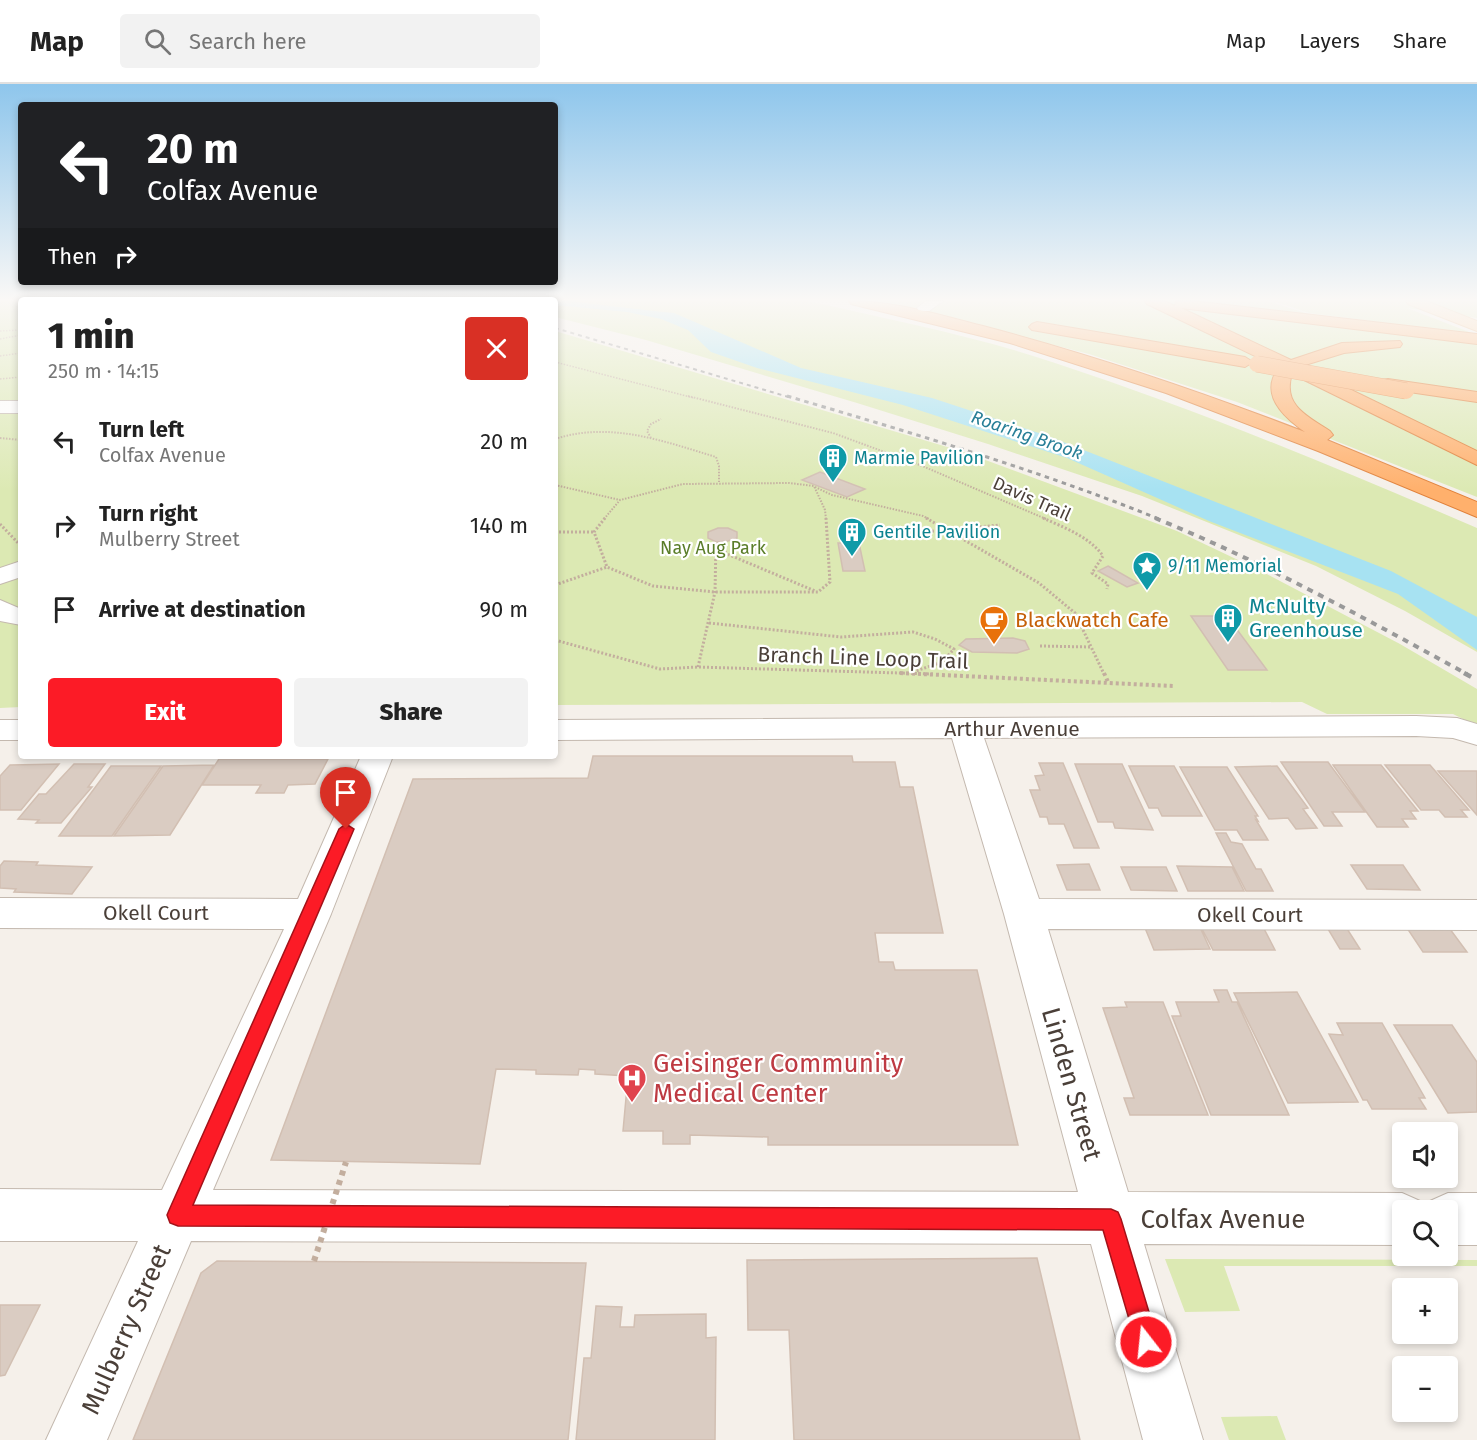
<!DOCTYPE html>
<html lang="en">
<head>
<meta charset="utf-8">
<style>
  :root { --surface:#fff; --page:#f2f2f2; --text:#222; --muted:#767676; --line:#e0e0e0; --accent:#fc1b26 }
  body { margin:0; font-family:"Fira Sans",sans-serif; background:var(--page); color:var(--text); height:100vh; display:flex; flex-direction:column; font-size:22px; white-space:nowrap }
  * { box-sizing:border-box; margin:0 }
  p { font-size:20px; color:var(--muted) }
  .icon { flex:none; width:33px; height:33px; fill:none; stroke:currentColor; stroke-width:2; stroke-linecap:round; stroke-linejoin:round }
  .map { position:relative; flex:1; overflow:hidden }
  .details { position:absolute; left:18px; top:213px; width:540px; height:462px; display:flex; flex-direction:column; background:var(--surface); border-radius:6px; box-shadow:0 3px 9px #0003 }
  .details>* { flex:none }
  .top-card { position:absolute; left:18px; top:18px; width:540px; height:183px; border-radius:6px; box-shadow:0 3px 9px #0003; background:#202124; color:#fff; overflow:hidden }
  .buttons { position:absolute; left:1392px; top:1038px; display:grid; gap:12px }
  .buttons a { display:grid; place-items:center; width:66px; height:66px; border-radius:6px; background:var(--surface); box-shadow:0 3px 9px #0003; font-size:30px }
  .pin { position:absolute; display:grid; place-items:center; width:51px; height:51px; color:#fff; margin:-62px -26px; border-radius:50% 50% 50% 0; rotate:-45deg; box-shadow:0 0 6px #0007 }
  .pin .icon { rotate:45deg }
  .me { position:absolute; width:66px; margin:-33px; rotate:344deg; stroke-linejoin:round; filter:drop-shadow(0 0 4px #0008) }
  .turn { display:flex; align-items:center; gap:21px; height:126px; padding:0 30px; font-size:27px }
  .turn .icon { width:78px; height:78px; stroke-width:2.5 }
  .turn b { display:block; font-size:42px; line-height:51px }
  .then { display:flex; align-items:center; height:57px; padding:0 30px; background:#0003; gap:12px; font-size:22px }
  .round { display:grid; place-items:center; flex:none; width:63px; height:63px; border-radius:6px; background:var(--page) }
  .overview { display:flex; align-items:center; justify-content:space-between; height:102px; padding:0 30px }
  h1 { font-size:36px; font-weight:800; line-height:45px }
  .cta { display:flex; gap:12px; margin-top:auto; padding:12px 30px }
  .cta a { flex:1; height:69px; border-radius:6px; background:var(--accent); color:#fff; font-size:24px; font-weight:800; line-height:69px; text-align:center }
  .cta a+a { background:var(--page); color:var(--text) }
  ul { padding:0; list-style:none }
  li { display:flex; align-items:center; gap:18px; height:84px; padding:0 30px }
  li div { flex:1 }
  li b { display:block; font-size:22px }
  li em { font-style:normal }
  header { display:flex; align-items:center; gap:36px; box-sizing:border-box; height:84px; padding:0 30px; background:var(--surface); border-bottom:2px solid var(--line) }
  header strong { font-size:28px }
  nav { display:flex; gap:33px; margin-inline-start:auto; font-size:21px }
  .search { width:420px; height:54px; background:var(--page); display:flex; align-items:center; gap:15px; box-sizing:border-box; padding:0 21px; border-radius:6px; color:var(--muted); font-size:22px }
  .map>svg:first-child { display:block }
  .green { fill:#dce9b3 }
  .water { fill:#a7e2f2 }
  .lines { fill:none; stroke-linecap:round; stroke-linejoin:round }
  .stream { fill:#a7e2f2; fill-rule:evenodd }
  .building { fill:#daccc2; stroke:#d2bfb2; stroke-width:1.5 }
  .minor-casing { stroke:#c4b9af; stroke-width:2 }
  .major-casing { stroke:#e6a768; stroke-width:2 }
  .highway-casing { stroke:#e0813a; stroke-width:2 }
  .path-far3 { stroke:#c3ae9e; stroke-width:1.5; stroke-dasharray:1.5 1.5; stroke-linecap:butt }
  .path-far2 { stroke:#c3ae9e; stroke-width:2; stroke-dasharray:1.5 1.5; stroke-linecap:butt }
  .path-far1 { stroke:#c3ae9e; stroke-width:3; stroke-dasharray:2 2; stroke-linecap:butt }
  .path { stroke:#c3ae9e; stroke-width:4; stroke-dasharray:3 3; stroke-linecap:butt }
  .minor { fill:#fff; fill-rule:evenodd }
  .major { fill:#ffce9a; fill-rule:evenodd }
  .highway { fill:#ffb06c; fill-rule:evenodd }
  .rail-far3 { stroke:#999; stroke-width:2; stroke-dasharray:4 4; stroke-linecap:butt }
  .rail-far2 { stroke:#999; stroke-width:3; stroke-dasharray:4.5 4.5; stroke-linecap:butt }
  .rail-far1 { stroke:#999; stroke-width:4; stroke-dasharray:6 6; stroke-linecap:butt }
  .rail { stroke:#999; stroke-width:4.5; stroke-dasharray:8 8; stroke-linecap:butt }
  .highway-bridge-casing { stroke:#e0813a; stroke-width:17; stroke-linecap:butt }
  .path-bridge { stroke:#c3ae9e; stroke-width:6; stroke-dasharray:5 5; stroke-linecap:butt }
  .highway-bridge { stroke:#ffb06c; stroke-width:16 }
  .route { fill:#fc1b26; stroke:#a41219; stroke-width:1.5 }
  .labels { text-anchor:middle; stroke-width:4.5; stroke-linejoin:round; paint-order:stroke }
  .far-water-label { font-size:18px; font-style:italic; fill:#287f97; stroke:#fff }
  .far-culture-label { font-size:18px; fill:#0d838f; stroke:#fff; text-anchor:start }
  .far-street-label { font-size:18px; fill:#4a3f38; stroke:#fff }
  .far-park-label { font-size:18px; fill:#5a7d29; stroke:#fff }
  .culture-label { font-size:21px; fill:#0d838f; stroke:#fff; text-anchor:start }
  .food-label { font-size:21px; fill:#c56008; stroke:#fff; text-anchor:start }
  .street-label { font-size:21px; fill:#4a3f38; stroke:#fff }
  .near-health-label { font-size:26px; fill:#be3a42; stroke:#fff; text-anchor:start }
  .near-street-label { font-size:26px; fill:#4a3f38; stroke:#fff }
</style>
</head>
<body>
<header>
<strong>Map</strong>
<div class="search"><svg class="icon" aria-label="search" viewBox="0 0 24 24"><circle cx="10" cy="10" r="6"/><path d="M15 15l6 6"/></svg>Search here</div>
<nav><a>Map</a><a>Layers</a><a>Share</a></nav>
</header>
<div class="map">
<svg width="1477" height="1356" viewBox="0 0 1477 1356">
  <rect width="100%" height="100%" fill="#f5f0ea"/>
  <path class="green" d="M0 217H21V623L0 624Z
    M555 217H805L822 220C899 238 979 253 1055 279 1198 326 1338 384 1477 444V568L1405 527 1316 482 1142 412 988 360 857 319 646 256 555 233Z
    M879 217H1268L1309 230 1417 243 1309 229 1273 217H1477V234L1407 224 1477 251V413L1237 318 1089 270Z
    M555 247 961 367 1177 447 1257 485 1400 560 1477 605V642L1453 630H1327L1302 618 555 621Z
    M1165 1175 1477 1176V1182H1224L1240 1227 1185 1228Z
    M1277 1332 1286 1356H1229L1221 1333Z"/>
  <path class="water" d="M555 217 674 229 801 284 932 314 1048 352 1391 487 1477 533V566L1398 510 1209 437 1067 374 903 321 757 284 711 268 688 246 661 235 627 228 555 221Z"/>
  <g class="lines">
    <path class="stream" d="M557 217H569L644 226 642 227Z"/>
  </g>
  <path class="building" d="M820 388 865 405 847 413 802 396Z
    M718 444H728L737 448V454L728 457 716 458 708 454V448Z
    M838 459H859L865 487H843Z
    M1108 482 1138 499 1127 503 1098 487Z
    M1191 532H1227L1267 586H1228Z
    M1013 554 1025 557 1029 565 1017 569 972 568 959 561 966 555Z
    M593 672H852L853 678H895L900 703H913L943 849H875L879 878H893L895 886H977L1018 1061H768V1053L690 1051V1060H663V1047H623L628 992 595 990V986L579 985 578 991 536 990V986L496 985 480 1080 271 1076 413 695 588 694Z
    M219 675H328L315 700 288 701 284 709H256L261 701H202Z
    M1281 678H1328L1365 728H1332L1342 742H1324Z
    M1039 679H1063L1099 764H1074L1064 740H1049L1047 733H1040L1030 706H1040L1035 692 1044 691Z
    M59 680 21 726H0V692L10 681Z
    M74 680H105L88 703H92L61 739H36L39 736 18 735 39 710H46Z
    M1075 680H1122L1153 746 1115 744 1113 738H1098Z
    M214 681 170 751 114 752 163 682Z
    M1333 681H1381L1418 727H1410L1416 735H1402L1408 743H1377Z
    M1385 681H1430L1469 726H1461L1467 733H1445L1439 726H1421Z
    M111 682H161L112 752H59Z
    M1129 682H1174L1202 732H1162L1158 724H1149Z
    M1277 682 1308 724 1303 725 1317 744 1296 745 1288 734 1269 735 1235 683Z
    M1180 683H1227L1258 732H1255L1258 737 1256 736 1268 756H1243L1237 746H1215Z
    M1438 687H1477V731Z
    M1216 749H1226L1231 758 1242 760 1256 785H1261L1273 807H1246Z
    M4 777 38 778 36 781 92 783 72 810 14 808 16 805 0 804V782Z
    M1089 780 1100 806H1067L1057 781Z
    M1351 781H1403L1420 806 1367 805Z
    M1177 782 1232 783 1244 807H1188Z
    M1121 783H1166L1177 807 1131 806Z
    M1143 839H1198L1210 865 1154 866Z
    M1199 839H1261L1275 866H1213Z
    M1325 840H1344L1360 865H1340Z
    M1405 841H1447L1467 868H1423Z
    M1214 906H1227L1232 918H1237L1289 1031H1211L1172 932H1181L1176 918H1219Z
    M1297 908 1358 1018 1288 1019 1234 909Z
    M1125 918H1163L1208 1031H1130L1124 1014H1134L1103 924 1127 923Z
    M1337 939H1382L1425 1014H1419L1426 1025H1372L1367 1016H1363L1329 950 1343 951Z
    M1394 941H1452L1477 978V1028L1448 1029Z
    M1037 1174 1080 1356H794L789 1246H748L747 1176Z
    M217 1177 586 1179 568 1356H133L201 1189Z
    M0 1221H40L5 1291 0 1292Z
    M596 1222 622 1223 620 1243H634L635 1231 706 1230V1254L716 1253 715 1356H576L584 1274H591Z"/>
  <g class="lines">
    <g class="minor-casing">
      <path id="minor" d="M926 217H943L929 227H919L917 224Z
        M0 317H21V329H0Z
        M21 477V493L0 500V484Z
        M0 516 21 525V541L0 537Z
        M1416 632 1457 634 1477 640V661L1453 654 1416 652 984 654 1039 815 1477 816V846L1048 845 1128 1108 1402 1109 1420 1117 1424 1126H1402V1161L1144 1160 1203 1356H1143L1091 1160 191 1157 107 1356H46L138 1157H0V1105L162 1106 284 845 0 844V814L298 815 361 672H393L331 830 213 1106 1078 1108 1004 830 952 654 555 656V636Z
        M0 636H21V656H0Z
        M1448 1109H1477V1161H1448V1126H1426L1430 1117Z"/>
    </g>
    <g class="major-casing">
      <path id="major" d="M1406 217H1426L1477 237V247L1408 220Z"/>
    </g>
    <g class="highway-casing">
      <path id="highway" d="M849 217C895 217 939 231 983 242 1093 271 1199 307 1305 348 1288 336 1265 317 1273 294 1275 289 1276 287 1282 285L1147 220 1145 217H1164L1175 222 1176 217H1192L1477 250V260L1181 224 1291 276 1342 259 1400 257 1402 260 1400 263 1344 269 1302 282 1477 367V381L1292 290C1282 321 1307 332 1330 347L1333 351 1327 356 1477 418V433L1318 367 1166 309 1010 259 851 220Z
        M1037 238 1245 273 1253 278 1245 283 1032 246 1029 243 1032 240Z
        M1388 295 1477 308V318L1382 304 1379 300 1382 296Z"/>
    </g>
    <path class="path-far3" d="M0 247 21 246
      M0 255 21 251
      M0 272 21 269
      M555 278 694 314
      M0 295 21 293"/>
    <path class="path-far2" d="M688 312 833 349 920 381 1046 435
      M0 354 21 356
      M651 354 647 347 651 340 661 335
      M555 355C610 337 663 357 716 373L719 382V398
      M555 401 620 416
      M815 403 832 411 923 432 929 435
      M604 435 620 416 683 400 789 399 814 402 825 426 826 435"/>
    <path class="path-far1" d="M605 434 594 448 607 483 653 502 715 508H818L830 498 826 434
      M926 434 1039 499 1075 529 1104 590
      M1043 434C1063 443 1090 453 1103 472L1092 489 1108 500 1107 505
      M0 440 21 462
      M555 448H594
      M924 448 1000 441
      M555 501 607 483
      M709 539 841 553 913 548 935 555 954 565 942 578 913 588
      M555 556 660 585 698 583 933 590
      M1040 562 1091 563
      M698 583 715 508 716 458 727 470 815 507"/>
    <path class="path" d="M900 589 1173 602
      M1104 589 1109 600"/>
    <use href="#minor" class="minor"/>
    <use href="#major" class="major"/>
    <use href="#highway" class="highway"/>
    <path class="rail-far3" d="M555 244 792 314"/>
    <path class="rail-far2" d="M787 312C912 349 1038 386 1159 435"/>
    <path class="rail-far1" d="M1155 434C1263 478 1364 534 1467 590"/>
    <path class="rail" d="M1464 589 1477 596"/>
    <g class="highway-bridge-casing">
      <path id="highway-bridge" d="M1257 280 1406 307"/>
    </g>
    <path class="path-bridge" d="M314 1177 346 1078"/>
    <use href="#highway-bridge" class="highway-bridge"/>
  </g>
  <linearGradient id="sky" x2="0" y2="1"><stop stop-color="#8ec6ec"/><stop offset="0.53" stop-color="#faf8f6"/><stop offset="1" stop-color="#faf8f6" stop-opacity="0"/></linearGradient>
  <rect width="1477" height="407" fill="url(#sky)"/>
  <path class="route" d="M346 740 354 745 193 1121 1111 1125 1118 1128 1121 1135 1158 1258 1154 1266 1146 1269 1138 1266 1103 1146 178 1142 170 1139 167 1131 170 1124 339 745Z"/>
  <defs>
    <g id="building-pin" transform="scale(1.5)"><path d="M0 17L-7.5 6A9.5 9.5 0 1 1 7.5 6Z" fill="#0f9aa8" stroke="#fff"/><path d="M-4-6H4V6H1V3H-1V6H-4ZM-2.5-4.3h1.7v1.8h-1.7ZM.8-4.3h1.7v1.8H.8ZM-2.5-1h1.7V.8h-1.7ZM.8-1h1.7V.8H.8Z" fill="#fff"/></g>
    <g id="sight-pin" transform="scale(1.5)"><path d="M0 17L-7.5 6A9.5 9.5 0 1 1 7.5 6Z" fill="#0f9aa8" stroke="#fff"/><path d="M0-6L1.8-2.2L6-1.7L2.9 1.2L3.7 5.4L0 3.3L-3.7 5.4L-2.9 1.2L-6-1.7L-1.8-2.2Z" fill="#fff"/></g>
    <g id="cafe-pin" transform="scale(1.5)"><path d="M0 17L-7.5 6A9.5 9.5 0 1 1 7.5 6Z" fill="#e8710a" stroke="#fff"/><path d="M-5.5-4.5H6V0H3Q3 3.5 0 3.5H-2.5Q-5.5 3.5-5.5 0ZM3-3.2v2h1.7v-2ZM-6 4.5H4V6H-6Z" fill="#fff"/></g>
    <g id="hospital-pin" transform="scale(1.5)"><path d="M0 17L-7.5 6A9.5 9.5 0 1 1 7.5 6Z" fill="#e0444e" stroke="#fff"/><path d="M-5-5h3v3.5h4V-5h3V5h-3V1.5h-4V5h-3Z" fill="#fff"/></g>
  </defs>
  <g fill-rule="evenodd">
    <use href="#building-pin" x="833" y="374"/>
    <use href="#building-pin" x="852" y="448"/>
    <use href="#sight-pin" x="1147" y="482"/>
    <use href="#building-pin" x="1228" y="534"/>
    <use href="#cafe-pin" x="994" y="536"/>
    <use href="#hospital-pin" x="632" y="994"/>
  </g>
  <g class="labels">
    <g class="far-water-label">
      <text transform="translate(1027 351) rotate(19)" y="6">Roaring Brook</text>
    </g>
    <g class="far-culture-label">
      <text x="854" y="380">Marmie Pavilion</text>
      <text x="873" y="454">Gentile Pavilion</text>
      <text x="1168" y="488">9/11 Memorial</text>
    </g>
    <g class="far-street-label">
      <text transform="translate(1032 415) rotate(24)" y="6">Davis Trail</text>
    </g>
    <g class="far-park-label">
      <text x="713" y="470">Nay Aug Park</text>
    </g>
    <g class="culture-label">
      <text x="1249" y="529">McNulty<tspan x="1249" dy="24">Greenhouse</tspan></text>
    </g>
    <g class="food-label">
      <text x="1015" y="543">Blackwatch Cafe</text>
    </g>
    <g class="street-label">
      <text transform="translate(863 574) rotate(2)" y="7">Branch Line Loop Trail</text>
      <text x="1012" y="652">Arthur Avenue</text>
      <text x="156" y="836">Okell Court</text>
      <text x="1250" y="838">Okell Court</text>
    </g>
    <g class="near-health-label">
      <text x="653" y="988">Geisinger Community<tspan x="653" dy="30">Medical Center</tspan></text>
    </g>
    <g class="near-street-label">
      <text transform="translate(1072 1000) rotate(74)" y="9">Linden Street</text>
      <text x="1223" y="1144">Colfax Avenue</text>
      <text transform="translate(126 1245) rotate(-66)" y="9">Mulberry Street</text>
    </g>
  </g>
</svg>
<div class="buttons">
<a><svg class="icon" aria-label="sound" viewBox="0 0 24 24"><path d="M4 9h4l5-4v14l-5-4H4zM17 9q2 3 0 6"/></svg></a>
<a><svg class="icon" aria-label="search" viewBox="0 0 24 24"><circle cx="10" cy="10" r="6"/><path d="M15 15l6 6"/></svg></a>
<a>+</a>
<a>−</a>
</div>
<div class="pin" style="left:346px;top:745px;background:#d93025"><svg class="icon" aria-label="arrive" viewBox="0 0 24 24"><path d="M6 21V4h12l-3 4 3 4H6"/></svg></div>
<svg class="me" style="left:1146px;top:1258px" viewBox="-20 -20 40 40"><circle r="17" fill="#fc1b26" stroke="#fff" stroke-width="3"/><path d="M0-11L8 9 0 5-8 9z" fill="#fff"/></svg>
<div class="top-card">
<div class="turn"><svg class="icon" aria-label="left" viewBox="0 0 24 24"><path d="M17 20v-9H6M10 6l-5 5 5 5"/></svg><div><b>20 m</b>Colfax Avenue</div></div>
<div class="then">Then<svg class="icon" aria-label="right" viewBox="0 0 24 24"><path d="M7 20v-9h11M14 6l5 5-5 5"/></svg></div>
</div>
<section class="details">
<div class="overview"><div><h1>1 min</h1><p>250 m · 14:15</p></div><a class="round" style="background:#d93025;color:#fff"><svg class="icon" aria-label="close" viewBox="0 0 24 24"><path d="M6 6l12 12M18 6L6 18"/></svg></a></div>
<ul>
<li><svg class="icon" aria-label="left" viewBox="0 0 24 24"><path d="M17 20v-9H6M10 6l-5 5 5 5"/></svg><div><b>Turn left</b><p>Colfax Avenue</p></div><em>20 m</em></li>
<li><svg class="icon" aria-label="right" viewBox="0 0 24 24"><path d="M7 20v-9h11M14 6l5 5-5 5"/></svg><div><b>Turn right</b><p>Mulberry Street</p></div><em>140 m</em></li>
<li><svg class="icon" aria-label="arrive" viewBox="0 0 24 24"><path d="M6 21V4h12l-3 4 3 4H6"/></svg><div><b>Arrive at destination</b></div><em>90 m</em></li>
</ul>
<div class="cta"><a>Exit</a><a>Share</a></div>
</section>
</div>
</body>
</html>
